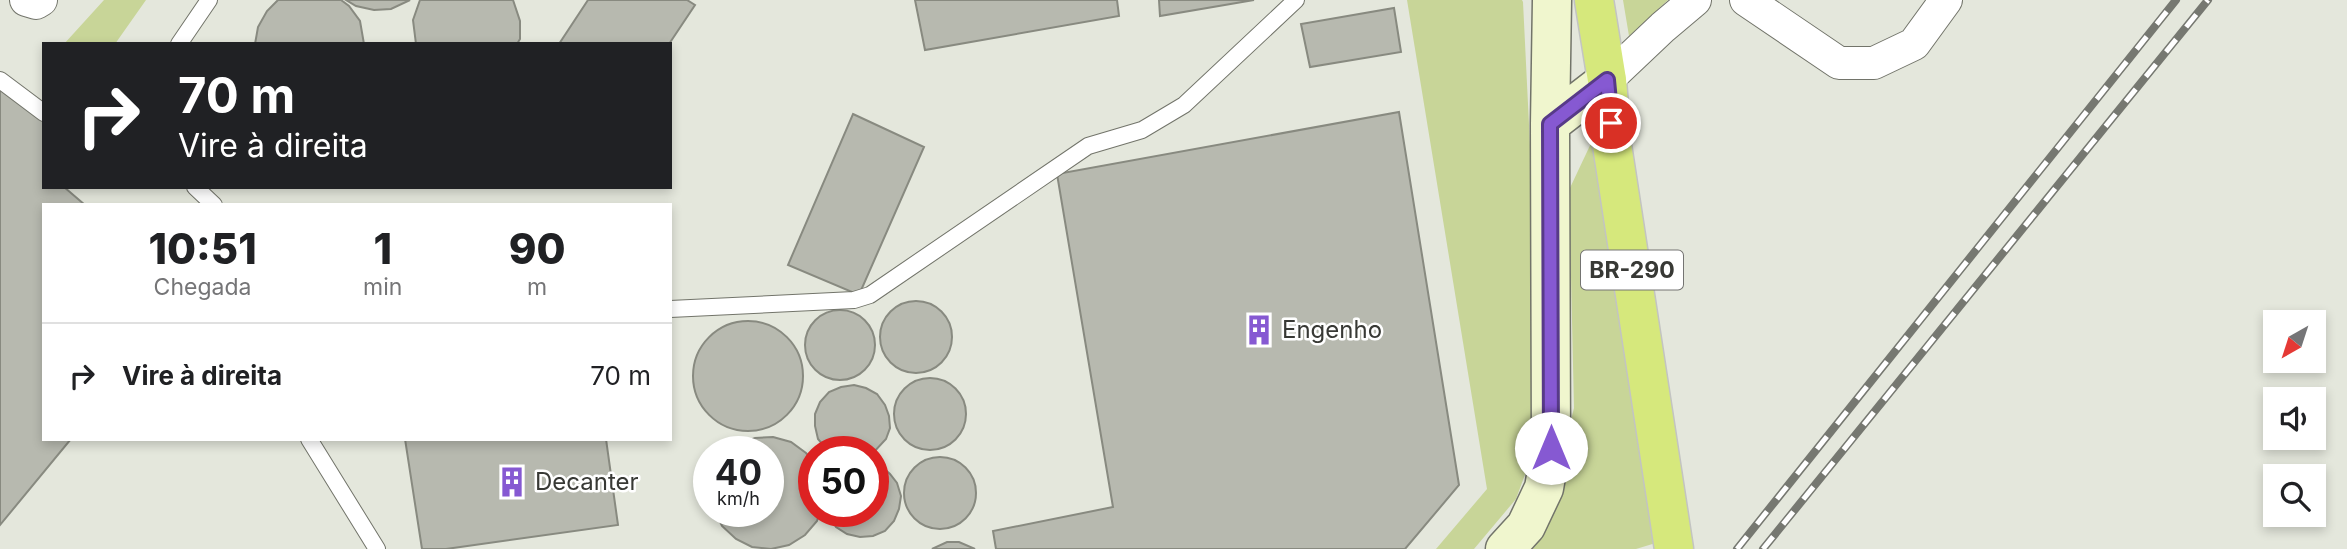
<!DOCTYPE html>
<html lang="pt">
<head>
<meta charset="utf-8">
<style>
  :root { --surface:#fff; --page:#f6f6f6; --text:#202124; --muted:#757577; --line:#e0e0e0 }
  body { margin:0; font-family:Inter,sans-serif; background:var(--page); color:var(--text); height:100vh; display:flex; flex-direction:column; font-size:26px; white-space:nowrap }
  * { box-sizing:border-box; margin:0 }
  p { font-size:23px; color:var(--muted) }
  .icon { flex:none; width:38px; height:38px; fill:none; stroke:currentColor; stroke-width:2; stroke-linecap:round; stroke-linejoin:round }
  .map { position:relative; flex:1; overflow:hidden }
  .details { position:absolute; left:42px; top:203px; width:630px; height:238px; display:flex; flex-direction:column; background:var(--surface); border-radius:0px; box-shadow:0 4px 10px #0003 }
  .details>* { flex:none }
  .banner { position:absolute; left:42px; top:42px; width:630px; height:147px; border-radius:0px; box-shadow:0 4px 10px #0003; background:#202124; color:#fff; overflow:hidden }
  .needle { width:46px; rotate:219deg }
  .controls { position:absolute; left:2263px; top:310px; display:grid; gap:14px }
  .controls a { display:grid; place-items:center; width:63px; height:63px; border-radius:0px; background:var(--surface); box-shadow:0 4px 10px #0003; font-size:35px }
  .speed { position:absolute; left:693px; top:436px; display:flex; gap:14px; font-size:35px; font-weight:700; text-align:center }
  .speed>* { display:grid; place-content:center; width:91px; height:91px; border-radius:50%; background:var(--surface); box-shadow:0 4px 10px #0003; line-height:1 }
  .speed small { font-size:18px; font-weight:400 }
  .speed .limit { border:10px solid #d22; background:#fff; color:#111 }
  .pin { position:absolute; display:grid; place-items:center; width:60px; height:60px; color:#fff; margin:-30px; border:4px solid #fff; border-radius:50%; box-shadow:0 2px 7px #0007 }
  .me { position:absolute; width:77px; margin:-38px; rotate:0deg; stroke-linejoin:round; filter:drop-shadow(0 0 5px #0008) }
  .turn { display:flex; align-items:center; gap:24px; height:147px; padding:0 21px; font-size:32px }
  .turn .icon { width:91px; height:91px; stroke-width:2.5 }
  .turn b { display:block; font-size:49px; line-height:60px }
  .eta { display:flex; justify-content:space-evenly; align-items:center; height:119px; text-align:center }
  .eta b { font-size:42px; font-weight:800; line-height:49px }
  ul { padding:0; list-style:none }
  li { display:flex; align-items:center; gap:21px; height:105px; padding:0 21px; border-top:2px solid var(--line) }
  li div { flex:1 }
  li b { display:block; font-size:26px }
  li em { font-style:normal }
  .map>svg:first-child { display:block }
  .green { fill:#c8d598 }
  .building { fill:#b7b9af; stroke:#888a80; stroke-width:2 }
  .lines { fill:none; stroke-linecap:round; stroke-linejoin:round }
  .service-casing { stroke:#72746a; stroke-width:18 }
  .minor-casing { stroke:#72746a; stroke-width:34 }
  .secondary-casing { stroke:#72746a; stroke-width:41 }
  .trunk-casing { stroke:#c3c4c2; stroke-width:41 }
  .service { stroke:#fff; stroke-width:16 }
  .minor { stroke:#fff; stroke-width:32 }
  .secondary { stroke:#f0f6ce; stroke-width:38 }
  .trunk { stroke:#d6e87c; stroke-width:38 }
  .rail-casing { stroke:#767871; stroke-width:8 }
  .rail { stroke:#fff; stroke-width:5; stroke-dasharray:16; stroke-linecap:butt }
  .route-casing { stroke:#573a88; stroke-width:18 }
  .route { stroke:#8659d2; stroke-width:12 }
  .labels { text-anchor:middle; stroke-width:5; stroke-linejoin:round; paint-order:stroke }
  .shield { fill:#fff; stroke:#747472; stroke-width:2 }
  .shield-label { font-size:23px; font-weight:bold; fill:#383935 }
  .poi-label { font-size:24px; fill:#383935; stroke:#fff; text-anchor:start }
</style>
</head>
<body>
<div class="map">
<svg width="2347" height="549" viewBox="0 0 2347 549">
  <rect width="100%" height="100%" fill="#e4e7dc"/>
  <path class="green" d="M104 0H146L115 44H64Z
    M1407 0H1522L1523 2 1532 186 1531 458 1516 499 1474 549H1436L1487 489Z
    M1623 0H1668L1629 36Z
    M1594 137 1659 542 1636 549H1518L1548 514 1574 408 1569 190Z"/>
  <path class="building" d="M278 0H341L349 6 360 21 364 44H255L258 27 267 11Z
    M346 0H410L391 9 374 10 356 6Z
    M420 0H513L520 21V39L517 44H416L413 20Z
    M588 0H687L695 5 669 44H559Z
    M915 0H1117L1119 16 925 50Z
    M1159 0H1254L1160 16Z
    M1394 8 1401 52 1310 67 1301 24Z
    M0 86 44 120V187H64L85 205H44V439H71L0 525Z
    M1399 112 1459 485 1405 549H996L993 531 1113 507 1057 174Z
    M853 114 924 147 859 295 788 265Z
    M880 337a36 36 0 1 1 72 0a36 36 0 1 1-72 0Z
    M805 345a35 35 0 1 1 70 0a35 35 0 1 1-70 0Z
    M693 376a55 55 0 1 1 110 0a55 55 0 1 1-110 0Z
    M894 414a36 36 0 1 1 72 0a36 36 0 1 1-72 0Z
    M854 385 866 388 877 394 885 405 889 416 890 428 886 439 873 453V452H829L818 439 815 426V414L820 402 829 392 841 387Z
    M773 437 791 442 806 453 814 462V511H820L817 521 805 535 789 545 771 549 752 547 736 539 722 526 715 511H768V452H731L737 445 755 438Z
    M405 439H606L618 525 446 549H422Z
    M904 493a36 36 0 1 1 72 0a36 36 0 1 1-72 0Z
    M873 463 881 466 890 474 897 483 901 496 899 509 894 521 885 531 873 536 860 537 847 534 836 527 827 511H873Z
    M947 542H959L975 549H932Z"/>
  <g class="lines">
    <g class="service-casing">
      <path id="service" d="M179 44 209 0
        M0 80 44 113
        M195 187 214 205
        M670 309 854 300 870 295 1088 146 1142 130 1184 105 1296 0
        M309 439 377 549"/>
    </g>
    <g class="minor-casing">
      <path id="minor" d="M26 0 36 3 41 0
        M1746 0 1839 63H1874L1914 44 1946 0
        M1607 80 1663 27 1695 0"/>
    </g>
    <g class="secondary-casing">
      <path id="secondary" d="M1550 124 1607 80
        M1505 549 1526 526 1544 488 1551 448 1550 124 1552 0"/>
    </g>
    <g class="trunk-casing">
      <path id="trunk" d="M1594 0 1607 80 1612 145 1674 549"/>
    </g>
    <use href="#service" class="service"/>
    <use href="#minor" class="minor"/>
    <use href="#secondary" class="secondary"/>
    <use href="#trunk" class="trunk"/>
    <g class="rail-casing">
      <path id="rail" d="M1737 549 2176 0
        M1763 549 2208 0"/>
    </g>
    <use href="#rail" class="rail"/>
  </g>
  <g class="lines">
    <g class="route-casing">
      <path id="route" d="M1551 448 1550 124 1607 80 1611 123"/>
    </g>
    <use href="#route" class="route"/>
  </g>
  <defs>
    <g id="building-bare" transform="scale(2.415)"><path d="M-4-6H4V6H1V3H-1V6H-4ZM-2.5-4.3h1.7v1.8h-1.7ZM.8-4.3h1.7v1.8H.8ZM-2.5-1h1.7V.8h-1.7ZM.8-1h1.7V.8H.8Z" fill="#8659d2" stroke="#fff" stroke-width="2.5" paint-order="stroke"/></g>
  </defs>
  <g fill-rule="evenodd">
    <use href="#building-bare" x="1259" y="330"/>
    <use href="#building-bare" x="512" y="482"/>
  </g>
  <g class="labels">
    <rect class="shield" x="1581" y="250.5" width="102" height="39" rx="5"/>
    <g class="shield-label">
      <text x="1632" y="278">BR-290</text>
    </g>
    <g class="poi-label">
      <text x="1282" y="338">Engenho</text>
      <text x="535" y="490">Decanter</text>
    </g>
  </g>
</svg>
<div class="controls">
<a><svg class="needle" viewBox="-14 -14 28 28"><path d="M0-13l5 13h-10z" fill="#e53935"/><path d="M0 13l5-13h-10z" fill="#757577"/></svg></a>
<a><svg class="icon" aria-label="sound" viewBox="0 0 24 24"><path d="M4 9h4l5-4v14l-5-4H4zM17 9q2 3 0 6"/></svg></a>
<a><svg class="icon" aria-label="search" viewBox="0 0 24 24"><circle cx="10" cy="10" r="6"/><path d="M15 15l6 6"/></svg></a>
</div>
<div class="speed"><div>40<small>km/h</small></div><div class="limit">50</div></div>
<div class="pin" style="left:1611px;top:123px;background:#d93025"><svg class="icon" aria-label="arrive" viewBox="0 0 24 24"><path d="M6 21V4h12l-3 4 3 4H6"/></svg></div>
<svg class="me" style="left:1551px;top:448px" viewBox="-20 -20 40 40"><circle r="19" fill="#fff"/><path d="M0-13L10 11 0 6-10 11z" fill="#8659d2"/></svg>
<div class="banner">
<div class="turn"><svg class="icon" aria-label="right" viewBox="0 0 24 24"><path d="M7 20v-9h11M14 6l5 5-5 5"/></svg><div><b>70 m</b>Vire à direita</div></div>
</div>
<section class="details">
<div class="eta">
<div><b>10:51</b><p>Chegada</p></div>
<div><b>1</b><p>min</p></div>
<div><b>90</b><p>m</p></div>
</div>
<ul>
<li><svg class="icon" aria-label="right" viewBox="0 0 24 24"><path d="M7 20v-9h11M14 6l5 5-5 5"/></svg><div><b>Vire à direita</b></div><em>70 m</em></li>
</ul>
</section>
</div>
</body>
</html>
